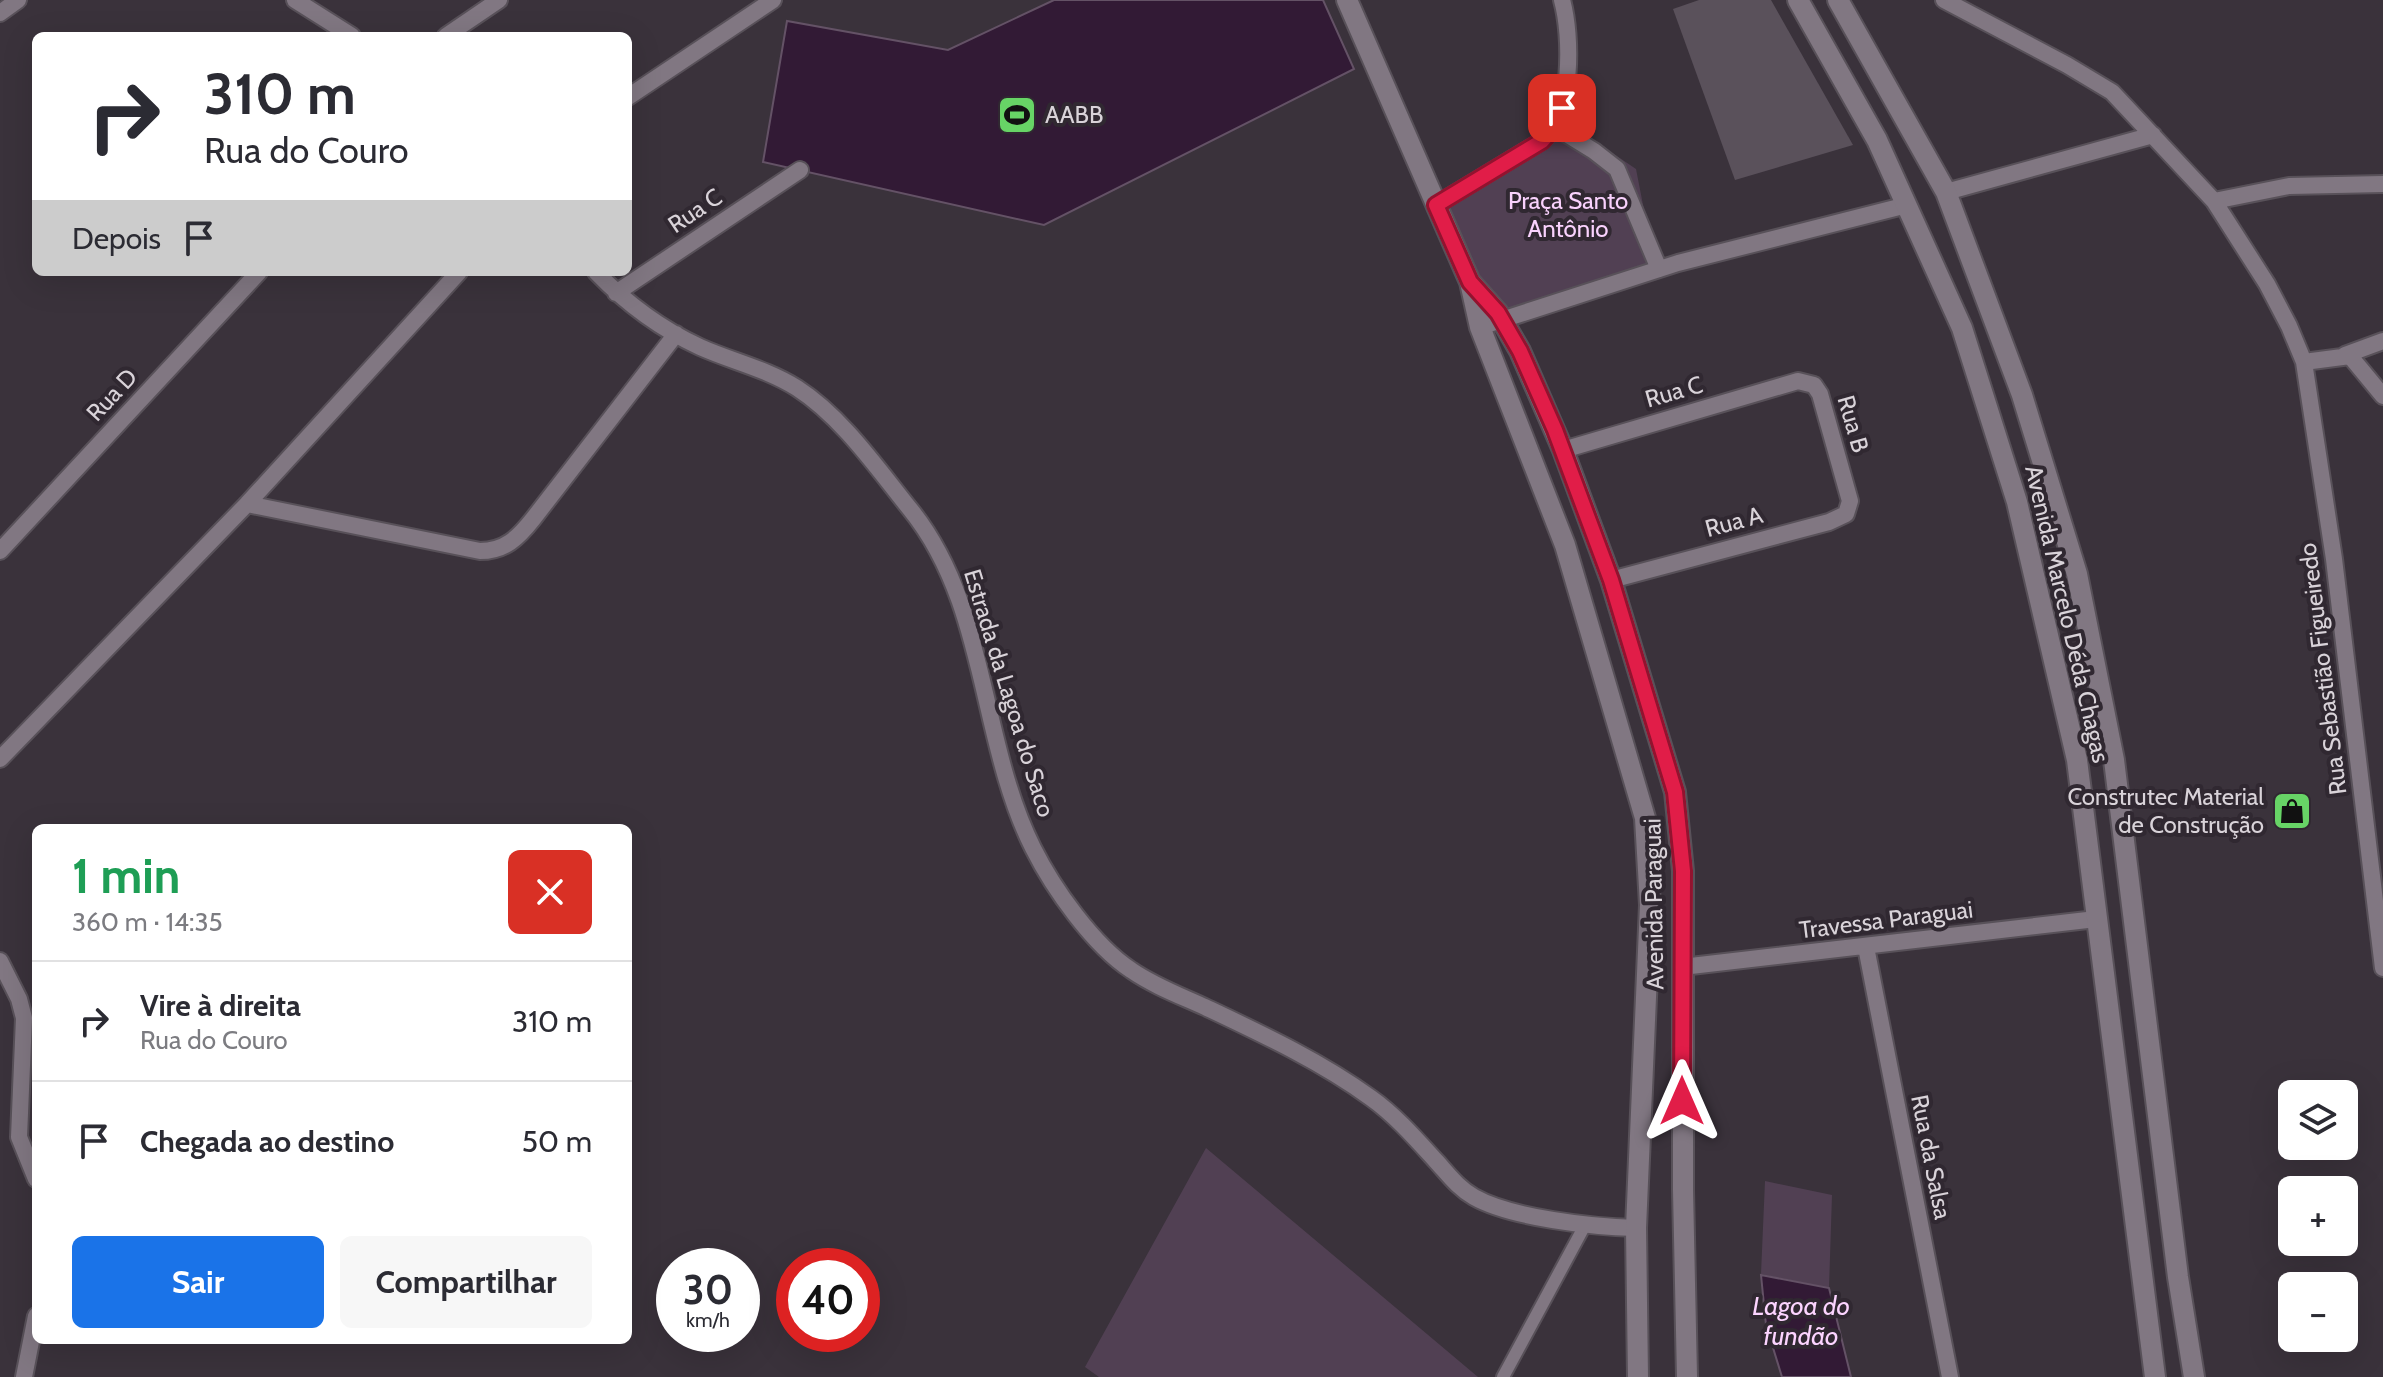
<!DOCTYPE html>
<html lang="pt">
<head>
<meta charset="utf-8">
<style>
  :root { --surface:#fff; --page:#f7f7f7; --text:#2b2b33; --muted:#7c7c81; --line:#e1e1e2; --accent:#1a73e8 }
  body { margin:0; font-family:Cabin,sans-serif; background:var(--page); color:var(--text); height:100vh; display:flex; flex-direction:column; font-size:30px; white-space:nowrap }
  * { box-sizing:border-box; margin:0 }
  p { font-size:26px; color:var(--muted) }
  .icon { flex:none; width:44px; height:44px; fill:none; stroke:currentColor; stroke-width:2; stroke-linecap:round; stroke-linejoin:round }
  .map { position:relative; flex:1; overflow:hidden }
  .sheet { position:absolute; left:32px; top:824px; width:600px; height:520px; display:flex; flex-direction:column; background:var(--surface); border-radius:12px; box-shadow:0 8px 32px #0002 }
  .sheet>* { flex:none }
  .hud { position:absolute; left:32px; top:32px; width:600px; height:244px; border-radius:12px; box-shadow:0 8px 32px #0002; background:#fff; color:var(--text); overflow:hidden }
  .controls { position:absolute; left:2278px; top:1080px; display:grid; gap:16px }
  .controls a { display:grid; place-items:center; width:80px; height:80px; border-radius:12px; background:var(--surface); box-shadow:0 8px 32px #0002; font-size:40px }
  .speed { position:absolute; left:656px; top:1248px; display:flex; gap:16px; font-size:40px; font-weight:700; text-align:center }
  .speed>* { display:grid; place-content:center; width:104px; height:104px; border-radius:50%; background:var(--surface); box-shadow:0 8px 32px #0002; line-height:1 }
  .speed small { font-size:20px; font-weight:400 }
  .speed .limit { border:12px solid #d22; background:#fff; color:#111 }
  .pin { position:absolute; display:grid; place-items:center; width:68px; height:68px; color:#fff; margin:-34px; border-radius:16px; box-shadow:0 4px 12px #0006 }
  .me { position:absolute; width:88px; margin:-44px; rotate:0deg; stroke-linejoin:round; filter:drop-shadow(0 0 6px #0008) }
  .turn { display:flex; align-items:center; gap:28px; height:168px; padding:0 40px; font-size:36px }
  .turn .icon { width:104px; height:104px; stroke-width:2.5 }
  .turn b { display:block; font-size:56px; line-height:68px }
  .then { display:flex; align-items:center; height:76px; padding:0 40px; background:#0003; gap:16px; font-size:30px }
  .round { display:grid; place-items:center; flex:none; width:84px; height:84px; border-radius:12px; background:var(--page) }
  .headline { display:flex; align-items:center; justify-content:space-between; height:136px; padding:0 40px }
  h1 { font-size:48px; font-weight:700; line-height:60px; color:#1e9e55 }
  .button { display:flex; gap:16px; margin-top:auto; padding:16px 40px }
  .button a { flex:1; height:92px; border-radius:12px; background:var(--accent); color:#fff; font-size:32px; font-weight:700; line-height:92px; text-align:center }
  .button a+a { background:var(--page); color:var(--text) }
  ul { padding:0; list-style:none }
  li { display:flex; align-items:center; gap:24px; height:120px; padding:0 40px; border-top:2px solid var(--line) }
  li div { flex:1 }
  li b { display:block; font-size:30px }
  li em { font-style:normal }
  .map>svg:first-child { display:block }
  .green { fill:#514053 }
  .water { fill:#321a35; stroke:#645266; stroke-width:2 }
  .building { fill:#5a515b }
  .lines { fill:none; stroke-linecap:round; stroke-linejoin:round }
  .pedestrian-casing { stroke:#585159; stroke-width:16 }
  .minor-casing { stroke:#585159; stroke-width:20 }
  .tertiary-casing { stroke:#585159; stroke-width:24 }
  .secondary-casing { stroke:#585159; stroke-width:24 }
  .pedestrian { stroke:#817782; stroke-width:12 }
  .minor { stroke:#817782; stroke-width:16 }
  .tertiary { stroke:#817782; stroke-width:20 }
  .secondary { stroke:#817782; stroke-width:20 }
  .route-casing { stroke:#92132f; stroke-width:20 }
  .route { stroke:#e11d48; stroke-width:14 }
  .labels { text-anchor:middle; stroke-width:8; stroke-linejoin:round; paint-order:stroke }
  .poi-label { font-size:24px; fill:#d9d3d9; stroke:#302831; text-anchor:start }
  .park-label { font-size:24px; fill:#f9d2fd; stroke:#302831 }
  .street-label { font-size:24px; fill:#d9d3d9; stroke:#302831 }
  .water-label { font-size:26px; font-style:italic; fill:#fcd4ff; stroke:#302831 }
</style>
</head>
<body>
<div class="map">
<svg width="2383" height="1377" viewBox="0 0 2383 1377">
  <rect width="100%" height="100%" fill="#3a323b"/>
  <path class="green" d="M1571 125 1636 169 1655 266 1501 313 1440 208Z
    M1206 1148 1478 1377H1099L1085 1367Z
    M1765 1181 1832 1195 1829 1288 1761 1274Z"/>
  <path class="water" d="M1054 0H1323L1354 69 1044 225 763 162 787 21 948 50Z
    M1761 1275 1829 1288 1851 1377H1782L1766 1325Z"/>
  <path class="building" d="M1699 0H1771L1853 145 1735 180 1673 9Z"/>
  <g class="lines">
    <g class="pedestrian-casing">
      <path id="pedestrian" d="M1503 1377 1584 1227"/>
    </g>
    <g class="minor-casing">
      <path id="minor" d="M295 0 352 36
        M1944 0 2067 65 2112 92 2214 201 2267 284 2289 326 2304 362 2334 559 2383 968
        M0 13 18 0
        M446 36 499 0
        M628 97 773 0
        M1555 127 1594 151 1617 169 1659 269
        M1946 192 2153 135
        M2214 201 2289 186 2383 184
        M1436 205 1542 141C1573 116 1572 36 1562 0
        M596 272C625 302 661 329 700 347 731 361 767 369 797 388 842 417 877 468 910 509 988 605 979 740 1033 848 1053 888 1093 945 1131 970 1154 986 1181 996 1205 1007 1262 1034 1320 1061 1371 1098 1395 1115 1416 1139 1436 1161 1448 1174 1458 1188 1474 1197 1511 1218 1593 1227 1636 1228
        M616 293 800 170
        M1480 327 1678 263 1907 205
        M2345 355 2383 341
        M2304 362 2350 356 2383 396
        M1563 450 1798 381 1814 385 1820 394 1850 501 1846 514 1829 522 1611 580
        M247 504 480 551C505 551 518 538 533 519L676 334
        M0 551 259 272
        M0 759 247 504 459 272
        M1866 947 1950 1377
        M0 961 19 999 24 1018 19 1137 36 1179
        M1682 967 2096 919
        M24 1377 36 1316"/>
    </g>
    <g class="tertiary-casing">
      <path id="tertiary" d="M1347 0 1470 282 1480 327 1565 545 1645 818 1650 905 1636 1228 1638 1377
        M1472 284 1498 313 1520 351 1563 450 1611 580 1675 792 1683 871V1190L1687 1377"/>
    </g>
    <g class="secondary-casing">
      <path id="secondary" d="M1798 0 1877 140 1962 328 2017 502 2077 760 2155 1377
        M1838 0 1946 192 2022 395 2077 574 2114 760 2178 1277 2194 1377"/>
    </g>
    <use href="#pedestrian" class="pedestrian"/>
    <use href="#minor" class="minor"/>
    <use href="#tertiary" class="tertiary"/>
    <use href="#secondary" class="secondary"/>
  </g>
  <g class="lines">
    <g class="route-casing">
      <path id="route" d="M1562 108 1555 127 1542 141 1436 205 1470 282 1498 313 1520 351 1555 430 1611 580 1675 792 1683 871 1682 1101"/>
    </g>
    <use href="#route" class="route"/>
  </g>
  <defs>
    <g id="stadium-square" transform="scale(2)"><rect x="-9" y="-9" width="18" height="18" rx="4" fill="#67d466" stroke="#302831"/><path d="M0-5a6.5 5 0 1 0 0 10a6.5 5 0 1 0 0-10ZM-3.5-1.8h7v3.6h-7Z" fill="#111"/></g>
    <g id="shop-square" transform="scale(2)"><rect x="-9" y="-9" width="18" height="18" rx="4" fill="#67d466" stroke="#302831"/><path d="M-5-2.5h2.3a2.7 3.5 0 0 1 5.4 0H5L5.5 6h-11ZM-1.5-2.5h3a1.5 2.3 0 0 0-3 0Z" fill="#111"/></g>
  </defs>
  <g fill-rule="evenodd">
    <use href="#stadium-square" x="1017" y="115"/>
    <use href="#shop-square" x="2292" y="811"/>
  </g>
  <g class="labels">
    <g class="poi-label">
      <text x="1045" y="123">AABB</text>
      <text x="2264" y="805" text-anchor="end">Construtec Material<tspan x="2264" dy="28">de Construção</tspan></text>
    </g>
    <g class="park-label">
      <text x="1568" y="209">Praça Santo<tspan x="1568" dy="28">Antônio</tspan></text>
    </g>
    <g class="street-label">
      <text transform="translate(695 211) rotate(-34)" y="8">Rua C</text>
      <text transform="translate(1674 392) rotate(-16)" y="8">Rua C</text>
      <text transform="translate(112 395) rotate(-47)" y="8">Rua D</text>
      <text transform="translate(1853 424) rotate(74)" y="8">Rua B</text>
      <text transform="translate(1734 522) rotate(-15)" y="8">Rua A</text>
      <text transform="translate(2067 614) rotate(77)" y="8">Avenida Marcelo Déda Chagas</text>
      <text transform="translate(2323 669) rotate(-97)" y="8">Rua Sebastião Figueiredo</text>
      <text transform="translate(1009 693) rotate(73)" y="8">Estrada da Lagoa do Saco</text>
      <text transform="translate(1654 904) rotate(-91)" y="8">Avenida Paraguai</text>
      <text transform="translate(1886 920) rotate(-7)" y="8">Travessa Paraguai</text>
      <text transform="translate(1931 1157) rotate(79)" y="8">Rua da Salsa</text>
    </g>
    <g class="water-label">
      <text x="1801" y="1315">Lagoa do<tspan x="1801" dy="30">fundão</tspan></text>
    </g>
  </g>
</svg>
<div class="controls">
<a><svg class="icon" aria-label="layers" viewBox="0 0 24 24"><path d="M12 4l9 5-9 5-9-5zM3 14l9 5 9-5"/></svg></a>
<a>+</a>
<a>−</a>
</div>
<div class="speed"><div>30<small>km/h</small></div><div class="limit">40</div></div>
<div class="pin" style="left:1562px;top:108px;background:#d93025"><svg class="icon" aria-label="arrive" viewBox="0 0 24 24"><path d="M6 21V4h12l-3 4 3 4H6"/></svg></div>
<svg class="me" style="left:1682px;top:1101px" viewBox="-20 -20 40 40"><path d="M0-17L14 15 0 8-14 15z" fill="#e11d48" stroke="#fff" stroke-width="4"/></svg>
<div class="hud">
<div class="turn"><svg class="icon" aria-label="right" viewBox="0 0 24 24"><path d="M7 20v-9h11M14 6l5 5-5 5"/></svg><div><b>310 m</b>Rua do Couro</div></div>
<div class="then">Depois<svg class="icon" aria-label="arrive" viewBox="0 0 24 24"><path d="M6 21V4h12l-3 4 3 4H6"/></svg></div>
</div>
<section class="sheet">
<div class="headline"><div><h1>1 min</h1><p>360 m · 14:35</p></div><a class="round" style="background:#d93025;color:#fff"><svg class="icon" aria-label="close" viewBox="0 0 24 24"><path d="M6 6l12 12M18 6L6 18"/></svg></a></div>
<ul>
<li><svg class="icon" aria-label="right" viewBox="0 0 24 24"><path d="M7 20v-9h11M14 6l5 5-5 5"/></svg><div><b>Vire à direita</b><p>Rua do Couro</p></div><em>310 m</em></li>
<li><svg class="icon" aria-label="arrive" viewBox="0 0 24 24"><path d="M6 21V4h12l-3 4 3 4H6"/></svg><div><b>Chegada ao destino</b></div><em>50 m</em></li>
</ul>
<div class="button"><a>Sair</a><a>Compartilhar</a></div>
</section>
</div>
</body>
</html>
